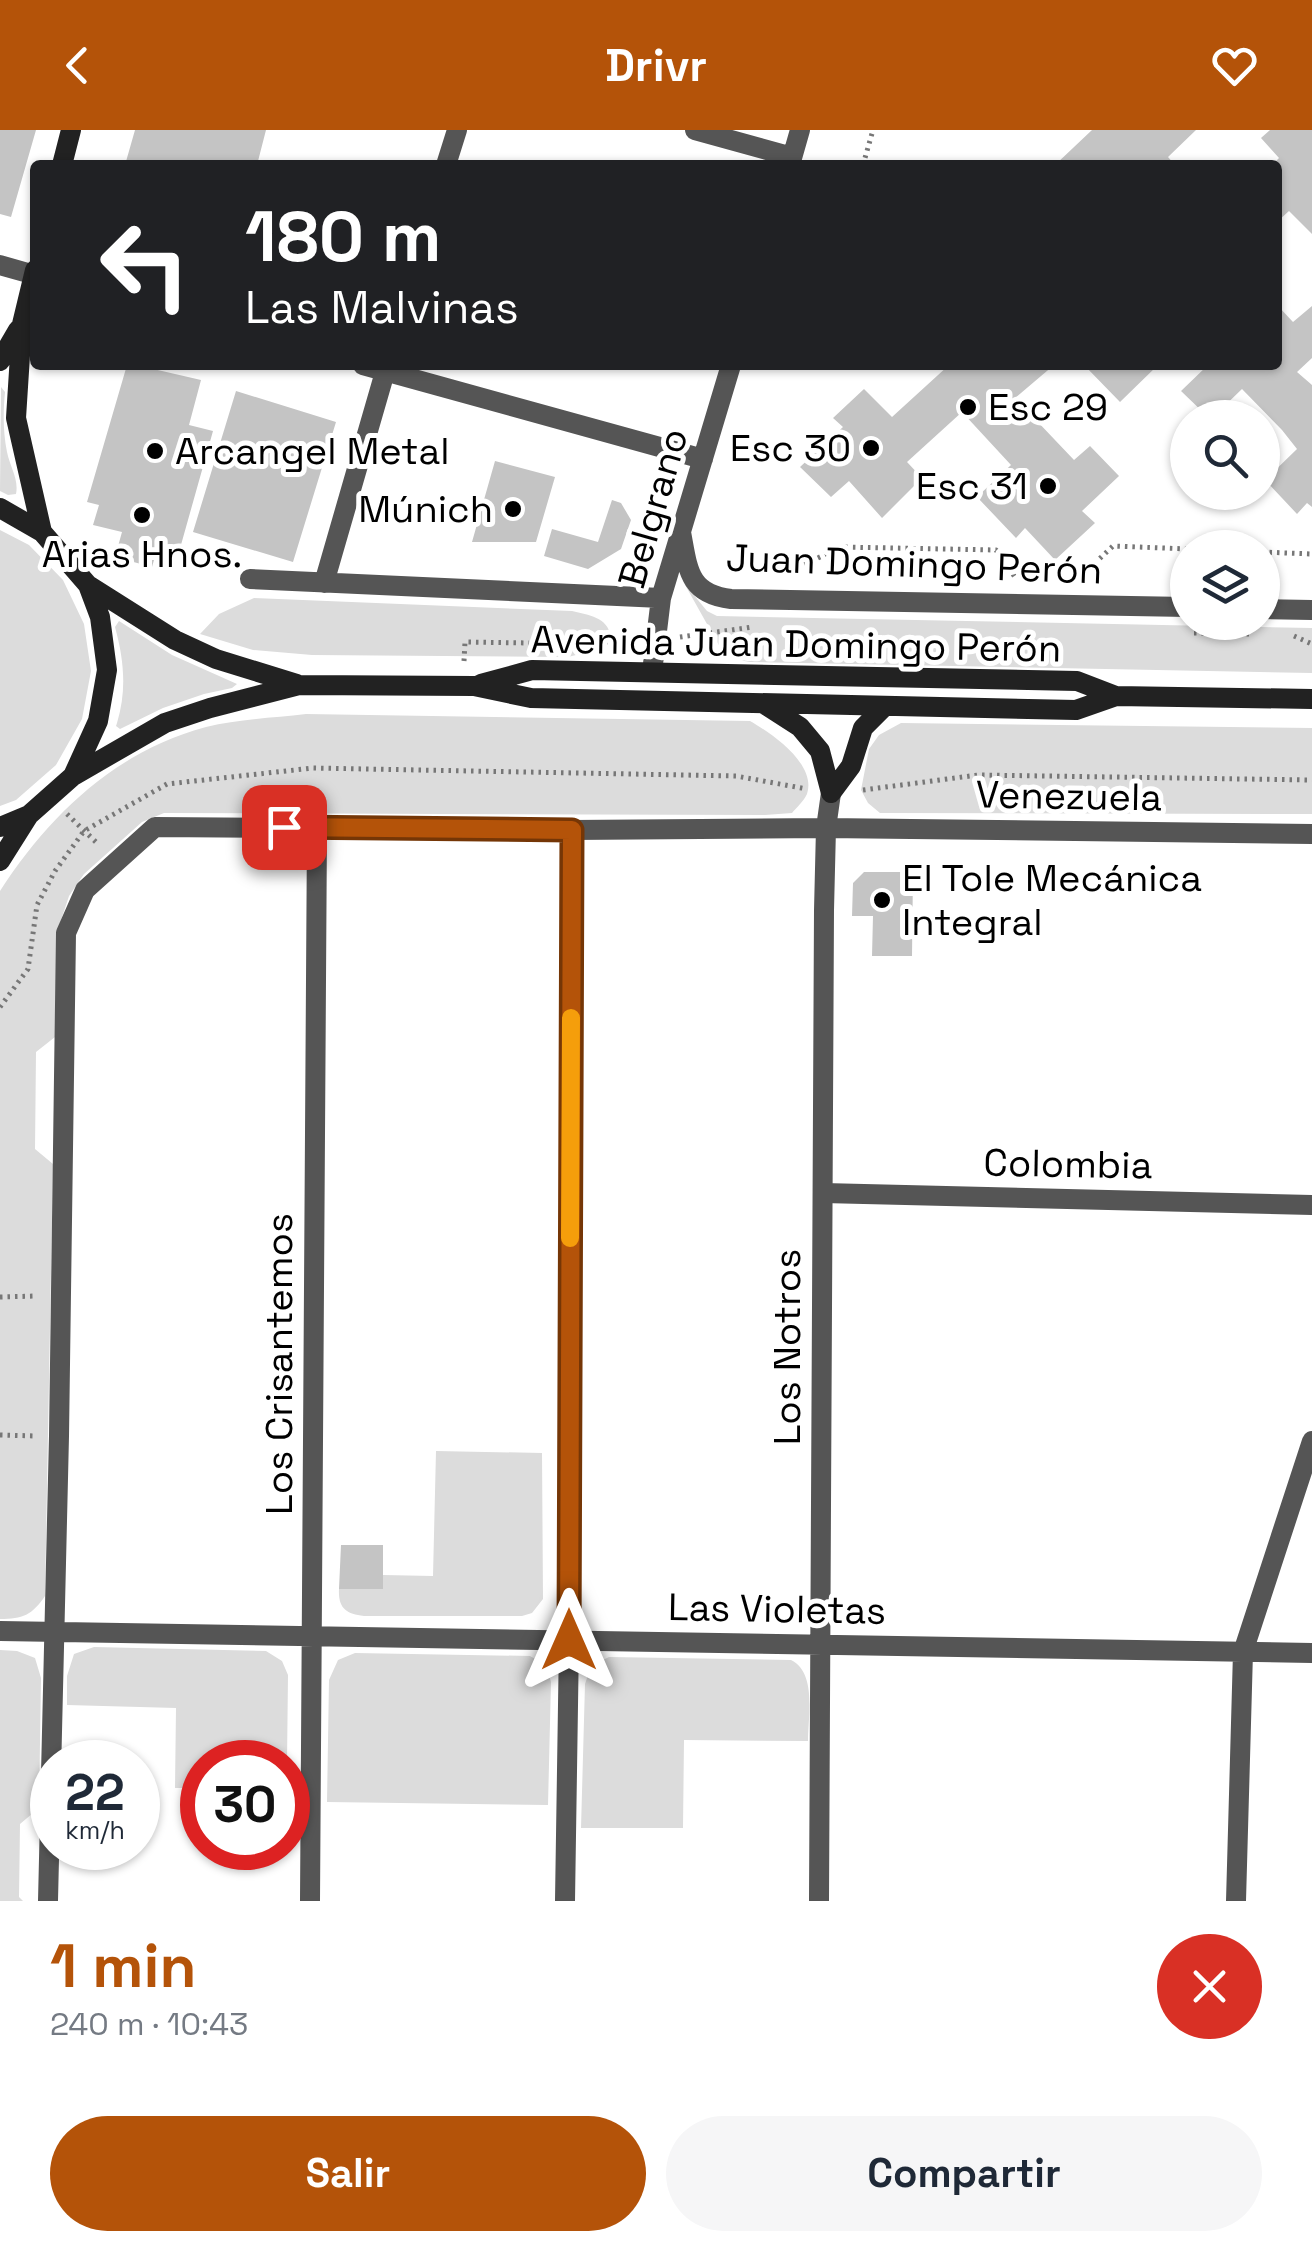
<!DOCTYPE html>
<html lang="es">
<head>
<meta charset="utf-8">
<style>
  :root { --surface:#fff; --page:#f6f6f7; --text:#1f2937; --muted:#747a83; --accent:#b45309 }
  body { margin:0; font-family:"Space Grotesk",sans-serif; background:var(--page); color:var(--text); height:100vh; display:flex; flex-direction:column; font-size:38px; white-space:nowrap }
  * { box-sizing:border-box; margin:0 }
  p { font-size:32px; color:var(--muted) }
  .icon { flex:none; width:55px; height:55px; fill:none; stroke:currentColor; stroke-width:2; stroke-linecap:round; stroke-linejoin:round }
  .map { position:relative; height:1771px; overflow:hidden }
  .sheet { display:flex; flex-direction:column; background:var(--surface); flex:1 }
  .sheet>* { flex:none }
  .top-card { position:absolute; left:30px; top:30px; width:1252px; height:210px; border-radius:10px; box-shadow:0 2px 8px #0004; background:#202124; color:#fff; overflow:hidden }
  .controls { position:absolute; left:1170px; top:270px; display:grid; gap:20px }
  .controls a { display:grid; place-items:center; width:110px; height:110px; border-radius:50%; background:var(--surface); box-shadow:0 2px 8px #0004; font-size:50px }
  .speed { position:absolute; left:30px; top:1610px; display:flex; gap:20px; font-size:50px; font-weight:700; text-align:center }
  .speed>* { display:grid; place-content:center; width:130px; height:130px; border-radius:50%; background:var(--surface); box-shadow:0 2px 8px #0004; line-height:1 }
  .speed small { font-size:25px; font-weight:400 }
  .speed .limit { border:15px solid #d22; background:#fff; color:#111 }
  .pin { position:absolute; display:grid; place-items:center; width:85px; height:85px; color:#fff; margin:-42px; border-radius:20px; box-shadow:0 5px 15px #0006 }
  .me { position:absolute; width:110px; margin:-55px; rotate:0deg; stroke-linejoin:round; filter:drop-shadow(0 0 8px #0008) }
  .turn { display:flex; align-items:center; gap:35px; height:210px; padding:0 50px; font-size:45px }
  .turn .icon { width:130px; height:130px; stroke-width:2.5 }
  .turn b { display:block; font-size:70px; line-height:85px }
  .round { display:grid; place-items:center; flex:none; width:105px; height:105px; border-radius:52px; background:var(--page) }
  .headline { display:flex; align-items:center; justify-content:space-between; height:170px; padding:0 50px }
  h1 { font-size:60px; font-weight:600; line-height:75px; color:var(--accent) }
  .button { display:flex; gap:20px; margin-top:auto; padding:20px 50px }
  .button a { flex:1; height:115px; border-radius:60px; background:var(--accent); color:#fff; font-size:40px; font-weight:600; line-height:115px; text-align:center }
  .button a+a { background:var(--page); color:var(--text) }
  header { display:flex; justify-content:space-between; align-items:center; height:130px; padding:0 50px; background:var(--accent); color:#fff; font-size:45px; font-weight:600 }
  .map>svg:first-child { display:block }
  .green { fill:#dcdcdc }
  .building { fill:#c4c4c4 }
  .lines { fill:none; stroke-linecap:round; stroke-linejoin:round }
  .path { stroke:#777; stroke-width:5; stroke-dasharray:2.5 5; stroke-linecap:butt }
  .street { stroke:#555; stroke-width:20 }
  .secondary { stroke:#222; stroke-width:20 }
  .route-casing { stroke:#753606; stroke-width:25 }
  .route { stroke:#b45309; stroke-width:18 }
  .slow { stroke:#f59e0b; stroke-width:18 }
  .poi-dot { fill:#000; stroke:#fff; stroke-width:4 }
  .labels { text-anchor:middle; stroke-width:10; stroke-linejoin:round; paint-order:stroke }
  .poi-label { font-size:38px; fill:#000; stroke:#fff; text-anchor:start }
  .street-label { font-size:38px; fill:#000; stroke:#fff }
</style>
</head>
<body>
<header><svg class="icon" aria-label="back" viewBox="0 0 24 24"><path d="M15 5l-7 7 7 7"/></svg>Drivr<svg class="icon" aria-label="heart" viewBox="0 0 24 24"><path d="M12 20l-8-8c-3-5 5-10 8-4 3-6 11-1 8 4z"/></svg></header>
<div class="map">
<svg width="1312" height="1771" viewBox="0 0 1312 1771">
  <rect width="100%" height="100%" fill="#fff"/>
  <path class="green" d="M1 257 5 262C3 283 3 302 7 322 10 337 19 349 16 364L8 365 0 361Z
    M0 400 29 415 63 450 84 494 91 541 82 589 56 635 16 670 0 676Z
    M684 453 707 481 717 486 1312 498V543L750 532 733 529 721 519Z
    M254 468 572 481C589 485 607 487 611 506 601 520 584 523 568 527L312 525 253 520 200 504 219 484Z
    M119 491 172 525 237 554 232 558 204 564 163 578 120 599 116 596 117 593C127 560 124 530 115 497Z
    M306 584 750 591C771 603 817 634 807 664 804 671 796 678 792 683L765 685 164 683 142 692 84 744 69 766 57 802 55 907 36 922 35 1019 53 1034 45 1466C32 1485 23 1489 0 1489V761C49 685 116 621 206 597 238 589 273 588 306 584Z
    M901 593 1312 598V684L880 683 868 673 861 660 869 619 879 605Z
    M436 1321 542 1323 543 1469 532 1483 522 1486H364C346 1484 338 1478 339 1459H382L383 1445 433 1446Z
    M94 1517 266 1521 282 1531 288 1545 287 1632H202V1658H175L176 1578 67 1575V1546L74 1524Z
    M0 1520 17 1521 35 1528 41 1548 39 1678 20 1694 19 1767 23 1771H0Z
    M355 1523 530 1526 546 1535 551 1552 548 1675 327 1672 329 1550 338 1530Z
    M609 1527 791 1530C817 1543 808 1586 808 1611L684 1610 683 1698H581L585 1554 591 1536Z"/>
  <path class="building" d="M0 0H36L11 87 0 84Z
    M135 0H266L257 35H125Z
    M1092 0H1196L1168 27 1175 35H1055Z
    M1270 0H1312V104L1289 81 1278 91V35H1272L1279 28 1261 8Z
    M1278 176 1293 192 1312 176V228L1297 242 1312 255V377L1307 373 1297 384 1265 350 1297 319 1282 300 1242 259 1212 288H1209L1181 261 1208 235H1278Z
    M127 235H136L201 250 189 295 213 301 179 422 158 416 152 437 115 427 122 402 93 395 99 375 87 372Z
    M949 235H1054L1015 268 1074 330 1090 316 1119 346 1082 381 1095 393 1055 430 1025 398 1016 408 977 367 1011 335 962 282 907 332 922 348 882 388 849 351 831 367 800 337 843 297 833 288 864 259 892 287Z
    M1084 235H1158L1120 272Z
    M236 261 336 292 293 432 193 402Z
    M495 331 555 347 536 412H472Z
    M612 370 621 373 631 390 621 419 588 439 544 426 552 399 598 412Z
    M864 742H913L912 826H872L873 786H852L853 753Z
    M341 1415H383V1459H339Z"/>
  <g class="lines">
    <path class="path" d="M863 35 873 0
      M1262 422 1312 424
      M784 444 841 417 996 420 1017 450
      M1078 449 1113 416 1188 419
      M1194 503 1253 504
      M1294 506 1312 514
      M680 507 753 497
      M575 513 634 511
      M464 531 465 512 529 513
      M863 660 978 645 1312 650
      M67 684 99 715
      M0 877 28 839 37 775 55 741 84 701 167 654 313 638 736 646 807 659
      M0 1167 37 1166
      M0 1305 37 1306"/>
    <path class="street" d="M695 0 792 27
      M446 35 457 0
      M790 35 800 0
      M0 135 35 145
      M363 235 703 329
      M681 402C688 439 688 464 731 469L1188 477
      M250 449 661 468
      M324 453 387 235
      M1262 479 1312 480
      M652 542 661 468 731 235
      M823 1063 1312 1075
      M0 1501 1312 1523
      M48 1771 59 1306 66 803 85 760 155 697 572 700 826 698 1312 704
      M310 1771 317 697
      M565 1771 569 1510 572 700
      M819 1771 824 780 826 698 831 663
      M1236 1771 1243 1522 1312 1311"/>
    <path class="secondary" d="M62 35 71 0
      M35 140 22 194 16 288 42 402
      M0 231 18 200
      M0 378 42 402 88 455 100 487 107 540 98 591 73 646 29 685 0 697
      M88 455 175 510 216 529 297 554
      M481 554 532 540 1077 551 1116 566
      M764 574 800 597 820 621 831 663
      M73 646 165 593 210 578 299 555 474 556 531 568 1076 580 1116 566 1312 569
      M831 663 851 636 863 598 885 576
      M0 731 29 685"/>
  </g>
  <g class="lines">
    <g class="route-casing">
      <path id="route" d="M284 697 572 700 569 1510"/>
    </g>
    <use href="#route" class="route"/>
    <path class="slow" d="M570 1108 571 888"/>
  </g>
  <g class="poi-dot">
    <circle cx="968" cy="277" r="10"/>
    <circle cx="871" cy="318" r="10"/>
    <circle cx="155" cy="321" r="10"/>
    <circle cx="1048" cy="356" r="10"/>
    <circle cx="513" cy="379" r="10"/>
    <circle cx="142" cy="385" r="10"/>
    <circle cx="882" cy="770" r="10"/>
  </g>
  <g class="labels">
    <g class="poi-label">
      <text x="988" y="290">Esc 29</text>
      <text x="851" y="331" text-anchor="end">Esc 30</text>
      <text x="175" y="334">Arcangel Metal</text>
      <text x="1028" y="369" text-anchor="end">Esc 31</text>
      <text x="493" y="392" text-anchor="end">Múnich</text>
      <text x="142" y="437" text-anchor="middle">Arias Hnos.</text>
      <text x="902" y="761">El Tole Mecánica<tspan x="902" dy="44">Integral</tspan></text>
    </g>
    <g class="street-label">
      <text transform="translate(653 378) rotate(-74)" y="13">Belgrano</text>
      <text transform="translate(914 434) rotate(2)" y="13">Juan Domingo Perón</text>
      <text transform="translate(796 514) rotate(1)" y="13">Avenida Juan Domingo Perón</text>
      <text transform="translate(1069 666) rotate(1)" y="13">Venezuela</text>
      <text transform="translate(1068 1034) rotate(1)" y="13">Colombia</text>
      <text transform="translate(787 1217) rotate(-90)" y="13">Los Notros</text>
      <text transform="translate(279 1234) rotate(-90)" y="13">Los Crisantemos</text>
      <text transform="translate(777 1479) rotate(1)" y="13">Las Violetas</text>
    </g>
  </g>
</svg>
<div class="controls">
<a><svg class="icon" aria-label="search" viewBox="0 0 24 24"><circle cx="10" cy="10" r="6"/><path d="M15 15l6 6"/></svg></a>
<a><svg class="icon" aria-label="layers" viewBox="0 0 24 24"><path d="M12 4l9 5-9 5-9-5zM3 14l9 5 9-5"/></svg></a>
</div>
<div class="speed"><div>22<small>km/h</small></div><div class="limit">30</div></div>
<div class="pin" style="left:284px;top:697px;background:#d93025"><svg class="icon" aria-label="arrive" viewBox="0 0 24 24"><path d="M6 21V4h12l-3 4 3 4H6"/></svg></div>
<svg class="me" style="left:569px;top:1510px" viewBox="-20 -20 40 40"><path d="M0-17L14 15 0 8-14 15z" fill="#b45309" stroke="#fff" stroke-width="4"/></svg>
<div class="top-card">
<div class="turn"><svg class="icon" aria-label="left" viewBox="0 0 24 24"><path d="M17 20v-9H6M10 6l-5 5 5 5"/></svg><div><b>180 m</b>Las Malvinas</div></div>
</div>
</div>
<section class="sheet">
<div class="headline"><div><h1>1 min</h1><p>240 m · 10:43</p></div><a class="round" style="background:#d93025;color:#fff"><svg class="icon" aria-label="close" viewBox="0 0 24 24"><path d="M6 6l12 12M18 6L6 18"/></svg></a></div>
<div class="button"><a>Salir</a><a>Compartir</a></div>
</section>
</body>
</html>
